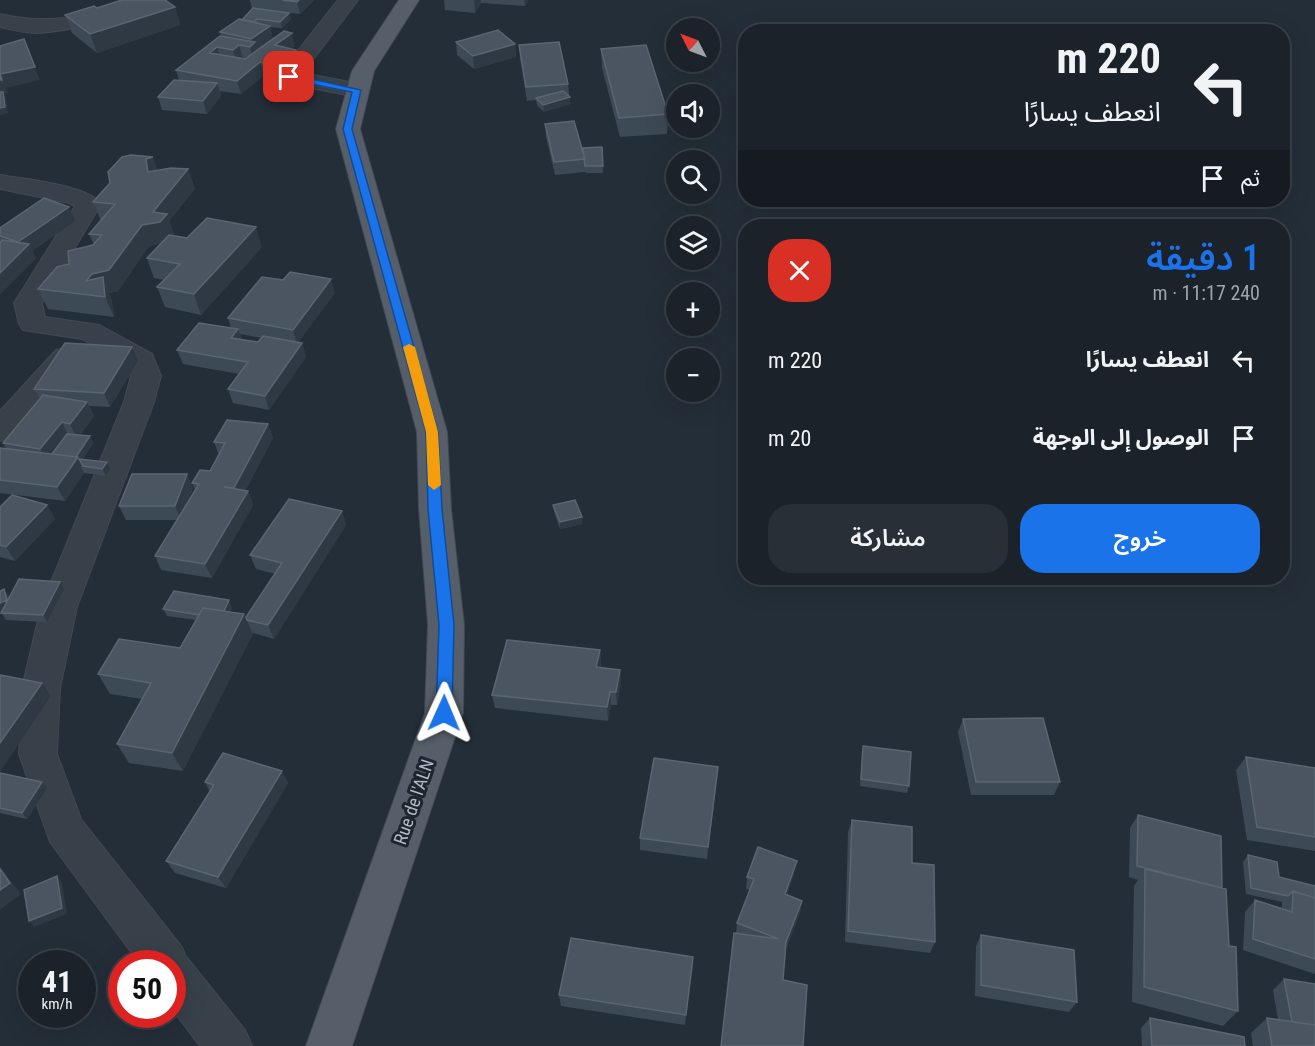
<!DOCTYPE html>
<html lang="ar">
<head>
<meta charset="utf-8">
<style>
  :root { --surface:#1b222a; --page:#282f36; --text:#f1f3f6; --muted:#a0a4a8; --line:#393f47; --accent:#1a73e8 }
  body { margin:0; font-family:"Roboto Condensed","Noto Sans Arabic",sans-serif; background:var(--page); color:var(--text); direction:rtl; height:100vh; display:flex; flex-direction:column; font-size:22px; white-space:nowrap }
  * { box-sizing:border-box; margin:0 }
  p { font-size:20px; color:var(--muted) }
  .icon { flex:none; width:33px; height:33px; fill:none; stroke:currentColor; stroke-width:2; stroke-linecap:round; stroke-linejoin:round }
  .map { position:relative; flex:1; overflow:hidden; direction:ltr }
  .panel { position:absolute; left:738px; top:219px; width:552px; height:366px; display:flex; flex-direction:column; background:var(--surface); border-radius:24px; box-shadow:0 6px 24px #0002,0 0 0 2px var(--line); direction:rtl }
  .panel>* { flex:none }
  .hud { position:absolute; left:738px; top:24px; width:552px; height:183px; border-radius:24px; box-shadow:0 6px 24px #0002,0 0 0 2px var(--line); direction:rtl; background:#1b222a; color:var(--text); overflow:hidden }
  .needle { width:39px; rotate:312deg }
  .buttons { position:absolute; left:666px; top:18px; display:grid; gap:12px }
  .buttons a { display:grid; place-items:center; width:54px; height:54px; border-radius:50%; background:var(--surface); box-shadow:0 6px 24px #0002,0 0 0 2px var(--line); font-size:30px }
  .speed { position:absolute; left:18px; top:950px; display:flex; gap:12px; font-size:30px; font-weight:700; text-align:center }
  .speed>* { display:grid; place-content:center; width:78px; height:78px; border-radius:50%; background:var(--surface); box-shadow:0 6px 24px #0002,0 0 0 2px var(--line); line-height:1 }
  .speed small { font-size:15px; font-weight:400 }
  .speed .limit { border:9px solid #d22; background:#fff; color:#111 }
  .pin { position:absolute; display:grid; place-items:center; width:51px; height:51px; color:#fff; margin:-26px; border-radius:12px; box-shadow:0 3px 9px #0006 }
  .me { position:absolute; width:66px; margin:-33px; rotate:1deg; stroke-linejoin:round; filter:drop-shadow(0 0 4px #0008) }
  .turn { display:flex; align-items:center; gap:21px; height:126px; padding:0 30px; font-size:27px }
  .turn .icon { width:78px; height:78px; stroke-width:2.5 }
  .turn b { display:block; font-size:42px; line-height:51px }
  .then { display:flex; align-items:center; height:57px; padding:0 30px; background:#0003; gap:12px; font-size:22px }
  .round { display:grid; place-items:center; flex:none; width:63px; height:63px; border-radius:24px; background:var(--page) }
  .overview { display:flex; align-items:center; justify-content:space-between; height:102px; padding:0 30px }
  h1 { font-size:36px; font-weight:600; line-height:45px; color:var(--accent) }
  .button { display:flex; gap:12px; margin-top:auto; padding:12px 30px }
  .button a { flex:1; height:69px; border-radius:24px; background:var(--accent); color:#fff; font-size:24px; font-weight:600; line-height:69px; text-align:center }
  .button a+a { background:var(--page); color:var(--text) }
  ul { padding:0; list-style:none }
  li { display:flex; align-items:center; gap:18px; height:78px; padding:0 30px }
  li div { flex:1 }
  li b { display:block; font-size:22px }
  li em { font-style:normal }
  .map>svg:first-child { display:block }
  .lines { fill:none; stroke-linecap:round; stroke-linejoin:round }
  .minor-casing { stroke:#414952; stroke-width:2 }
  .major-casing { stroke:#414952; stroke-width:2 }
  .minor { fill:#384049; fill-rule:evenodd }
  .major { fill:#565f69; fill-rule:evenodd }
  .wall { fill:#3d4954; fill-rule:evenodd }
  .shaded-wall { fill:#2e3944 }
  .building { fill:#4a5561; stroke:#5a6570; stroke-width:1.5 }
  .route { fill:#1a73e8; stroke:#114b97; stroke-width:1.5 }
  .slow { fill:#f59e0b }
  .labels { text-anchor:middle; stroke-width:6; stroke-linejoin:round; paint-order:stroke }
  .street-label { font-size:18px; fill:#b3bbc5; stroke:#1d252e }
</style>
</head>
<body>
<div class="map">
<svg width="1315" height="1046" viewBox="0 0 1315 1046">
  <rect width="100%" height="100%" fill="#242e38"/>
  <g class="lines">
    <g class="minor-casing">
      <path id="minor" d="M136 0H166C155 15 58 32 37 33 24 33 12 30 0 27V14C48 26 89 15 136 0Z
        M338 0H358L303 73 365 85 368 90 365 95 357 97 281 82 278 77 281 72Z
        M0 175C24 179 88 185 101 204L42 303 45 317 99 325 152 354 161 376 154 402 77 607 60 688 57 754 81 819 182 947 185 955 245 1030 252 1046H200L172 1009V963H139L50 842 19 754 22 688 41 607 124 402 131 376 129 366 82 339 23 330 19 324 14 303 75 206 69 203 0 189Z
        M66 348 76 350 80 357 76 364 11 437 0 441V411L56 350Z"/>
    </g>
    <g class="major-casing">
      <path id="major" d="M399 0H419L374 71 360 129 447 432 451 509 464 625 463 713 352 1046H306L425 713 428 625 419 509 417 432 336 129 352 71Z"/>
    </g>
    <use href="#minor" class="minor"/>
    <use href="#major" class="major"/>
  </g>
  <path class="wall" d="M250 0H314L300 14 289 13 291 19 282 28 270 27 273 39 295 46 291 49 296 50 299 63 278 78 264 75 241 94 220 91 221 96 207 114 162 110 158 97 179 80 176 70 221 36 220 32 242 20 252 9Z
    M444 0H528L525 6 481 3 475 13 445 10Z
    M175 7 180 25 97 53 72 33 65 15Z
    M456 42 515 44 516 57 474 69 457 55Z
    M519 45 568 84 570 104 544 112 537 105 536 100 527 101 520 58Z
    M601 49 668 114 667 134 620 137 602 68Z
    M545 124 583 154 602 147 603 173H586L585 171V172L555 175 546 137Z
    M188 169 195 189 169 221 174 234 173 235 187 238 262 247 201 315 165 307 157 287 164 280 154 278 147 258 161 243 149 246 118 291 109 293 111 297 114 317 48 309 38 289 94 245 89 234 101 221 93 202 157 170Z
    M75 221 32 251 36 258 0 294V228Z
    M335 293 298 342 302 343 306 357 269 410 233 403 228 389 239 374 183 364 177 350 231 328 228 318ZM240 334 262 338 258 342 242 340Z
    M138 361 110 407 89 406 94 416 80 435 90 436 93 443 83 459 107 462 110 469 106 476 84 473 65 501 0 493V448L6 449 3 443 40 399 34 389Z
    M268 424 273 438 245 491H248L253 505 212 578 161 570 155 556 177 520H126L119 506 193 488 187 504 195 490 192 483 210 471 219 455 214 442Z
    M47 505 55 519 15 561 0 557V507Z
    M553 505 582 517V524L560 529 554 512Z
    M342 511 346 525 274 639 253 633 183 771 129 763 117 744 142 699 110 694 98 674 180 648 196 620 167 616 163 609 232 607 230 612 246 617 275 574 256 569 250 555Z
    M60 582 64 589 47 622 6 620 1 613 2 611 0 612V591L9 596 10 598Z
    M600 650 601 663 600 668 620 670 621 683 617 705H611L608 721 495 708 492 695Z
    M963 719 1060 782 1054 795H971L958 732Z
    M863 746 909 786 907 793 860 786 862 752Z
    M1246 757 1315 768V851L1247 840 1236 770Z
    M718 767 707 859 640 850V838Z
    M282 771 288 783 226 888 175 873 166 861 210 792 205 782Z
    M0 773 42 782 47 788 27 819 0 813Z
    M1138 815 1222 888 1238 1011 1223 1026 1132 1002 1134 886 1138 880 1129 877 1130 828Z
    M852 820 912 863 935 942 930 953 845 942 848 832Z
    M1248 855 1279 877 1315 886V974L1243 950 1245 912 1255 900 1282 908V902L1246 894 1243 862Z
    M794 873 787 895 802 901 800 913 786 949 783 980 803 1046 736 933 737 923 750 890 746 889 747 877Z
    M981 935 1077 1002 1069 1012 975 996 976 946Z
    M693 957 685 1025 561 1006 559 995Z
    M1284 979 1315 1046H1253L1251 1033 1267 1018 1278 1019 1273 990Z
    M1150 1018 1245 1046H1142L1141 1028Z"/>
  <path class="shaded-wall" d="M299 0H314L300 14 297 2Z
    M474 0H481V3L475 13Z
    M524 0H528L525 6Z
    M175 7 180 25 97 53 90 34Z
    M289 13 291 19 282 28 280 22Z
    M270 26 273 39 253 60 250 47 252 45 251 39Z
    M292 33 295 46 278 58 275 45Z
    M24 39 40 80 6 88 8 93 4 94 6 98 8 113 0 115V74Z
    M515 44 516 57 474 69 473 56Z
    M239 45 243 58 237 63 233 50Z
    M217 47 221 60 210 53Z
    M296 50 299 63 278 78 275 65Z
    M260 62 264 75 241 94 237 81Z
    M217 83 221 96 207 114 203 101Z
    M570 97V104L544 112 543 105Z
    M153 157 160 177 148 172 146 159Z
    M188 169 195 189 169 221 174 234 167 242 149 246 118 291 109 293 111 297 114 317 105 297 86 281 92 274 142 225Z
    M69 207 75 221 32 251 36 258 0 294V273L18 242Z
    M256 227 262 247 201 315 194 294Z
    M331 279 335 293 297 344 293 330Z
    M238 329 243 343 231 338Z
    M302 343 306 357 269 410 265 396Z
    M132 347 138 361 110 407 104 393Z
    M87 402 94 416 77 438 70 424Z
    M62 422 69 437 48 463 40 449Z
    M268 424 273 438 239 502 234 488Z
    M90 436 93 443 81 462 83 466H80L84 473 65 501 57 487Z
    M107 462 110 469 106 476 102 469Z
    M187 474 193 488 181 520 175 506Z
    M248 491 253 505 212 578 205 564Z
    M47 505 55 519 15 561 6 547Z
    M342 511 346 525 274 639 268 625Z
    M582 517V524L560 529V522Z
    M60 582 64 589 47 622 43 615Z
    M4 589 9 596 12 607 0 612V603Z
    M229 600 232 607 223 625 219 618Z
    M244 614 253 634 183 771 172 753Z
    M600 650 601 663 597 681 596 667Z
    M620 670 621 683 617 705 616 692Z
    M42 683 51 696 0 772V743Z
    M610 692 611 705 608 721 607 707Z
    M718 767 717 780 707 859 708 847Z
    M282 771 288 783 226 888 218 877Z
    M42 782 47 788 27 819 22 813Z
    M797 861 794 873 783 906 785 894Z
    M0 866 21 894 0 910Z
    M57 876 62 882 67 914 34 927 29 921Z
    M802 901 800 913 784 953 786 942Z
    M693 957V968L685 1025 686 1015Z"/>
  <path class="building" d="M122 0H165L175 7 90 34 65 15 94 6 97 8Z
    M283 0H299L297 2Z
    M253 8 289 13 280 22 257 19 254 22 242 20Z
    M239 19 270 26 251 39 220 32Z
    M498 30 515 44 473 56 456 42Z
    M284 31 292 33 275 45 296 50 275 65 260 62 237 81 176 70 220 36 255 42 250 47 239 45 233 50 217 47 210 53 245 59Z
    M24 39 35 67 0 74 2 80H0V46Z
    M559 42 568 84 526 87 519 45Z
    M646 45 668 114 619 118 601 49Z
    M174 80 217 83 203 101 158 97Z
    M563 91 570 97 543 105 536 98Z
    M0 92H3L5 107 0 108Z
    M574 121 585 159 554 162 545 124Z
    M602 147 603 166H585L583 148Z
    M131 155 153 157 146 159 148 172 171 168 188 169 153 212 167 214 160 222 142 225 109 270 92 274 86 281 103 277 105 297 38 289 57 267 69 264 68 251 93 245 102 235 89 234 115 204 93 202 110 183 108 172 122 157Z
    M44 198 69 207 18 242 0 236V228Z
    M207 218 256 227 194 294 157 287 180 264 147 258 169 235 187 238Z
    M2 240 29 244 0 273V243Z
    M290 272 331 279 293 330 228 318 262 277 283 280Z
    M199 323 238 329 231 338 258 342 263 336 302 343 265 396 228 389 248 362 177 350Z
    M65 343 132 347 104 393 34 389Z
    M43 395 87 402 70 424 62 422 40 449 3 443Z
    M227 420 268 424 234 488 224 487 248 491 205 564 155 556 199 484 192 483 200 470 210 471 225 443 214 442Z
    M67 434 90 436 76 457 52 454Z
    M0 448 78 457 57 487 0 480Z
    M79 459 107 462 102 469 83 466Z
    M132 474H187L175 506H119Z
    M12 495 47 505 6 547 0 545V507Z
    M289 499 342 511 268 625 247 620 246 617 282 563 250 555Z
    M575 500 582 517 560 522 553 505Z
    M19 579 60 582 43 615 1 613Z
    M4 589 7 600 0 603V591Z
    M174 591 229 600 224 611 203 608 199 615 163 609Z
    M203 608 244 614 172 753 117 744 151 683 98 674 119 639 180 648Z
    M507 640 600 650 596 667 620 670 616 692H610L607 707 492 695Z
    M0 675 42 683 0 743Z
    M1043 718 1060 782H976L963 719Z
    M863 746 911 752 909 786 861 779Z
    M223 753 282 771 218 877 166 861 214 785 205 782Z
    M1246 757 1315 768V837L1257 827Z
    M654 758 718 767 708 847 640 838Z
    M0 773 42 782 22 813 0 808Z
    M1138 815 1221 836 1222 888 1137 866Z
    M852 820 912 827V863L934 865 935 942 848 931Z
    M758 847 797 861 785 894 802 901 786 942 783 980 807 985 803 1046H721L734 933 779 939 737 923 754 879 747 877Z
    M1248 855 1277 862 1279 877 1315 886V898L1293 891 1288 896 1251 888Z
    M0 869 10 883 0 890Z
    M1145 869 1226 889 1229 946 1236 947 1238 1011 1144 987Z
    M57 876 62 908 29 921 24 890Z
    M1293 891 1315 898V959L1253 939 1255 900 1292 912Z
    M981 935 1074 950 1077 1002 981 985Z
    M571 938 693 957 686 1015 559 995Z
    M1284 979 1315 984V1025L1292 1022Z
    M1150 1018 1244 1037 1245 1046H1152Z
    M1267 1018 1315 1025V1046H1272Z"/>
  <path class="route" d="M289 74 361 90 352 129 438 432 442 509 454 625 452 713 450 718 444 720 439 718 436 713 439 625 428 509 426 432 343 129 352 92 286 79 285 77Z"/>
  <path class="slow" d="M409 344 415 347 438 432 441 485 434 490 428 485 426 432 403 347Z"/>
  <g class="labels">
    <g class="street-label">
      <text transform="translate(414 802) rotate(-71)" y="6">Rue de l'ALN</text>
    </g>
  </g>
</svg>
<div class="buttons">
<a><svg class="needle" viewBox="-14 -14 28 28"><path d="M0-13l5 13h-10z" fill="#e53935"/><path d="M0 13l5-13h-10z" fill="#a0a4a8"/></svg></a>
<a><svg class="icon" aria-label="sound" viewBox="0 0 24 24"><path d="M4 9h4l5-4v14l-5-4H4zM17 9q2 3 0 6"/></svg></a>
<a><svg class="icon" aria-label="search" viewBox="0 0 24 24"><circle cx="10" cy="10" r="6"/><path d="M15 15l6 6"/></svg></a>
<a><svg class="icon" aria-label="layers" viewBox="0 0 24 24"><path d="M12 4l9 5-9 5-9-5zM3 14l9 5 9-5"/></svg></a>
<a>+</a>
<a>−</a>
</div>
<div class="speed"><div>41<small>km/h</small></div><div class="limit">50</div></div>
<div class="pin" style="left:289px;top:77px;background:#d93025"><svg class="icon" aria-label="arrive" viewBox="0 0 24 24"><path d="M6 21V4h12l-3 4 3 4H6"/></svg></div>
<svg class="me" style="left:444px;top:713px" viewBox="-20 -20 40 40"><path d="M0-17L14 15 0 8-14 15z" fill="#1a73e8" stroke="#fff" stroke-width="4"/></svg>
<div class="hud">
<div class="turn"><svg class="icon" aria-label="left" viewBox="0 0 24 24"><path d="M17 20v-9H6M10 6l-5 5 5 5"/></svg><div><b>220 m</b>انعطف يسارًا</div></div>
<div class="then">ثم<svg class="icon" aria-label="arrive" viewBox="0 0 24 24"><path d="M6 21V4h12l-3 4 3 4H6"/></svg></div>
</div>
<section class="panel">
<div class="overview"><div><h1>1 دقيقة</h1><p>240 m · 11:17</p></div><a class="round" style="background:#d93025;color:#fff"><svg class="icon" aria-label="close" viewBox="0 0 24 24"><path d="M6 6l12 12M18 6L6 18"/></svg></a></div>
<ul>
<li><svg class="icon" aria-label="left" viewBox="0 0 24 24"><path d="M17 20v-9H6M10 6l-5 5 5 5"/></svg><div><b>انعطف يسارًا</b></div><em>220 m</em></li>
<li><svg class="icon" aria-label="arrive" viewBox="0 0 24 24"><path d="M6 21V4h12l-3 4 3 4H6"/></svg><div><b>الوصول إلى الوجهة</b></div><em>20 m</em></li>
</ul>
<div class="button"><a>خروج</a><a>مشاركة</a></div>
</section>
</div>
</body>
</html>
